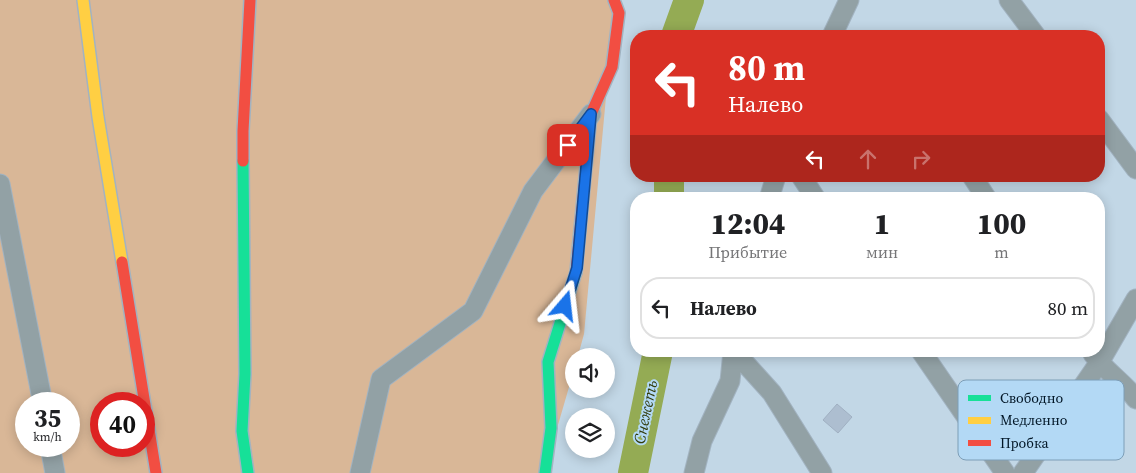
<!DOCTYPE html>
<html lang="ru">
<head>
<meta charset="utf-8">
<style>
  :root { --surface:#fff; --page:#f6f6f6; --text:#202124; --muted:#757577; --line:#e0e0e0 }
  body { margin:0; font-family:"Source Serif 4",serif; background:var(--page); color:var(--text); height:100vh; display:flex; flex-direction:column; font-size:19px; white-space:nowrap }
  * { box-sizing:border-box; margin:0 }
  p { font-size:16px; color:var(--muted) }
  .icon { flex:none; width:28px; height:28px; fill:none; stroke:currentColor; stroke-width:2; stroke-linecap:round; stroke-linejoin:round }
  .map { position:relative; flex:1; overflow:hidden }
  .drawer { position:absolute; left:630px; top:192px; width:475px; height:165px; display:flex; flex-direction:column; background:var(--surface); border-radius:20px; box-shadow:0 2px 12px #0003 }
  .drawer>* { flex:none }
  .banner { position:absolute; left:630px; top:30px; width:475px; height:152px; border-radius:20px; box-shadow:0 2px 12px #0003; background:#d93025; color:#fff; overflow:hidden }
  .controls { position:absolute; left:565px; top:348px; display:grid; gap:10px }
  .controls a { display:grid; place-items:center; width:50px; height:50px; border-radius:50%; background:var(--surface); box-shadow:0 2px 12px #0003; font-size:25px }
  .speed { position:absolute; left:15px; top:392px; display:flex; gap:10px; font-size:25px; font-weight:700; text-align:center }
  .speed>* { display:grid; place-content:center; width:65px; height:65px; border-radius:50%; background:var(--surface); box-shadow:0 2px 12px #0003; line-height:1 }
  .speed small { font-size:12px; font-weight:400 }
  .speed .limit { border:8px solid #d22; background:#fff; color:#111 }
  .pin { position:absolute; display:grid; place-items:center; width:42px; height:42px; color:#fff; margin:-21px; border-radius:10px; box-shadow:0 2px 8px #0006 }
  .me { position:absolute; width:55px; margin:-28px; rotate:17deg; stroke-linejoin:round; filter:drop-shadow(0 0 4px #0008) }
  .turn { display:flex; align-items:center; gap:18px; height:105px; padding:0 15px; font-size:22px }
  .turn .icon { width:65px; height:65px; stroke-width:2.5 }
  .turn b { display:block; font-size:35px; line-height:42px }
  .lanes { display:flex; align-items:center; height:48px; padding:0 15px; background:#0003; justify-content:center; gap:25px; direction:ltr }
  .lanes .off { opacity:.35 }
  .eta { display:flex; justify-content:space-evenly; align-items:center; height:85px; text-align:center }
  .eta b { font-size:30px; font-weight:800; line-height:35px }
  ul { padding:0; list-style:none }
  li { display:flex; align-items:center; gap:15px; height:62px; margin:0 10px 8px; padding:0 5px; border:2px solid var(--line); border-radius:20px }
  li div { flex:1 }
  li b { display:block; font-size:19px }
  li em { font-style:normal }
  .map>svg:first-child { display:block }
  .green { fill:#d9b797; fill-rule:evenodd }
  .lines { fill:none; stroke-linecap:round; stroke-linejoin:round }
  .river { stroke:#94ab54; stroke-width:30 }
  .building { fill:#adbed0; stroke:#a0b0c2 }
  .street-casing { stroke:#a2b3c1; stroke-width:21 }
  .fast-casing { stroke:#a2b3c1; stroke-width:14 }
  .slow-casing { stroke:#a2b3c1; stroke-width:14 }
  .jam-casing { stroke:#a2b3c1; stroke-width:14 }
  .street { stroke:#92a1a5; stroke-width:19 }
  .fast { stroke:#16e098; stroke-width:11 }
  .slow { stroke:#ffcf43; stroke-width:11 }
  .jam { stroke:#f24e42; stroke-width:11 }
  .route-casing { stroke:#114b97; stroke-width:12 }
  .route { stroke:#1a73e8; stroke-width:9 }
  .labels { text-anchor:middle; stroke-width:4; stroke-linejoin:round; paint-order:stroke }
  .water-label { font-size:16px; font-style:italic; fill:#323b0b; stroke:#b3d9f5 }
  .key { fill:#b3d9f5; stroke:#7d9eb7; stroke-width:1 }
  .key-label { font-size:14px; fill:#001525 }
</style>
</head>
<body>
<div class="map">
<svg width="1136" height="473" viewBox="0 0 1136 473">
  <rect width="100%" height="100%" fill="#c2d7e6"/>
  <path class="green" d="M0 0H615L584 334 578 356H574V370L544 473H0ZM26 404H69V446H26ZM101 404H144V446H101Z"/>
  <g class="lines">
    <path class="river" d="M676 36 689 0
      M669 199V176
      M633 473 658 351"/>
  </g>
  <path class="building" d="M837 404 852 417 838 433 823 420Z"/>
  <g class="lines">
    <g class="street-casing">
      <path id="street" d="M1009 0 1036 36
        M832 36 849 0
        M1099 119 1136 169
        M801 176 816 199
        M972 176 987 199
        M0 184 43 404
        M769 199 776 176
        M734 351 772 393 822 473
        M921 351 1005 473
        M1093 354C1105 371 1123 382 1136 399
        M50 446 55 473
        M360 473 381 379 473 311 533 191 591 114
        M694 473 702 441 730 381 733 351
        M1023 473 1099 363 1136 299"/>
    </g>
    <g class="fast-casing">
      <path id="fast" d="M243 161 245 374 242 431 248 473
        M545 473 551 428 548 362 576 272"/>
    </g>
    <g class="slow-casing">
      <path id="slow" d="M83 0 98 117 122 262"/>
    </g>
    <g class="jam-casing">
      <path id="jam" d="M243 161V131L250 0
        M122 262 156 473
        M576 272 591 114 612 67 619 13 614 0"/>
    </g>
    <use href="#street" class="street"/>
    <use href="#fast" class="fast"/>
    <use href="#slow" class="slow"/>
    <use href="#jam" class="jam"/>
  </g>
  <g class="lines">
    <g class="route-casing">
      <path id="route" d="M565 306 577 268 591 114 568 145"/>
    </g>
    <use href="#route" class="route"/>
  </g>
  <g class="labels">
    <g class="water-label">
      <text transform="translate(645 412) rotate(-78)" y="6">Снежеть</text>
    </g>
  </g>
  <rect x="958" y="380" width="166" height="80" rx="8" class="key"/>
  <rect x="968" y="395" width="23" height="6" fill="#16e098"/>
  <rect x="968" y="417" width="23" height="7" fill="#ffcf43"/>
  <rect x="968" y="440" width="23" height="6" fill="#f24e42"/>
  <g class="key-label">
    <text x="1000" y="403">Свободно</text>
    <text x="1000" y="425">Медленно</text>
    <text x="1000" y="448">Пробка</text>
  </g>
</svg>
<div class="controls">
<a><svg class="icon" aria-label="sound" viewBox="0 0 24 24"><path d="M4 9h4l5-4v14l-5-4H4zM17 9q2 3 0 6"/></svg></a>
<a><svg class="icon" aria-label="layers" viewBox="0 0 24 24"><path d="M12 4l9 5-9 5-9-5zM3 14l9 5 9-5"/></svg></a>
</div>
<div class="speed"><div>35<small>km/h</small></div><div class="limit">40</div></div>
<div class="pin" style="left:568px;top:145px;background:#d93025"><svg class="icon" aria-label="arrive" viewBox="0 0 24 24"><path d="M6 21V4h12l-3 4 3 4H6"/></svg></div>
<svg class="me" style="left:565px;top:306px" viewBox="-20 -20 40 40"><path d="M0-17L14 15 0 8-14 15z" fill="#1a73e8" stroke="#fff" stroke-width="4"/></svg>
<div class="banner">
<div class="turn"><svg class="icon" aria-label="left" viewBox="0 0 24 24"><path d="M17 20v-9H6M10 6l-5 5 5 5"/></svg><div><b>80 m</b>Налево</div></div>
<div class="lanes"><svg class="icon" aria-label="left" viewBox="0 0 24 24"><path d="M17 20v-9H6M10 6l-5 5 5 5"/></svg><svg class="icon off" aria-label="ahead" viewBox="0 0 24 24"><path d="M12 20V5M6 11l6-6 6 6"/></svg><svg class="icon off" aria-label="right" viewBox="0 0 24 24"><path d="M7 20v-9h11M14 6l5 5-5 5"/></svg></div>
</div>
<section class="drawer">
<div class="eta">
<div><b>12:04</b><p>Прибытие</p></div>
<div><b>1</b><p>мин</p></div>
<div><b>100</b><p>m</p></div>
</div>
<ul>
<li><svg class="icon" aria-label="left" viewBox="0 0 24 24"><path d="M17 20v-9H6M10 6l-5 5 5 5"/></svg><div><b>Налево</b></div><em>80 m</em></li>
</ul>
</section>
</div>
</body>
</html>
